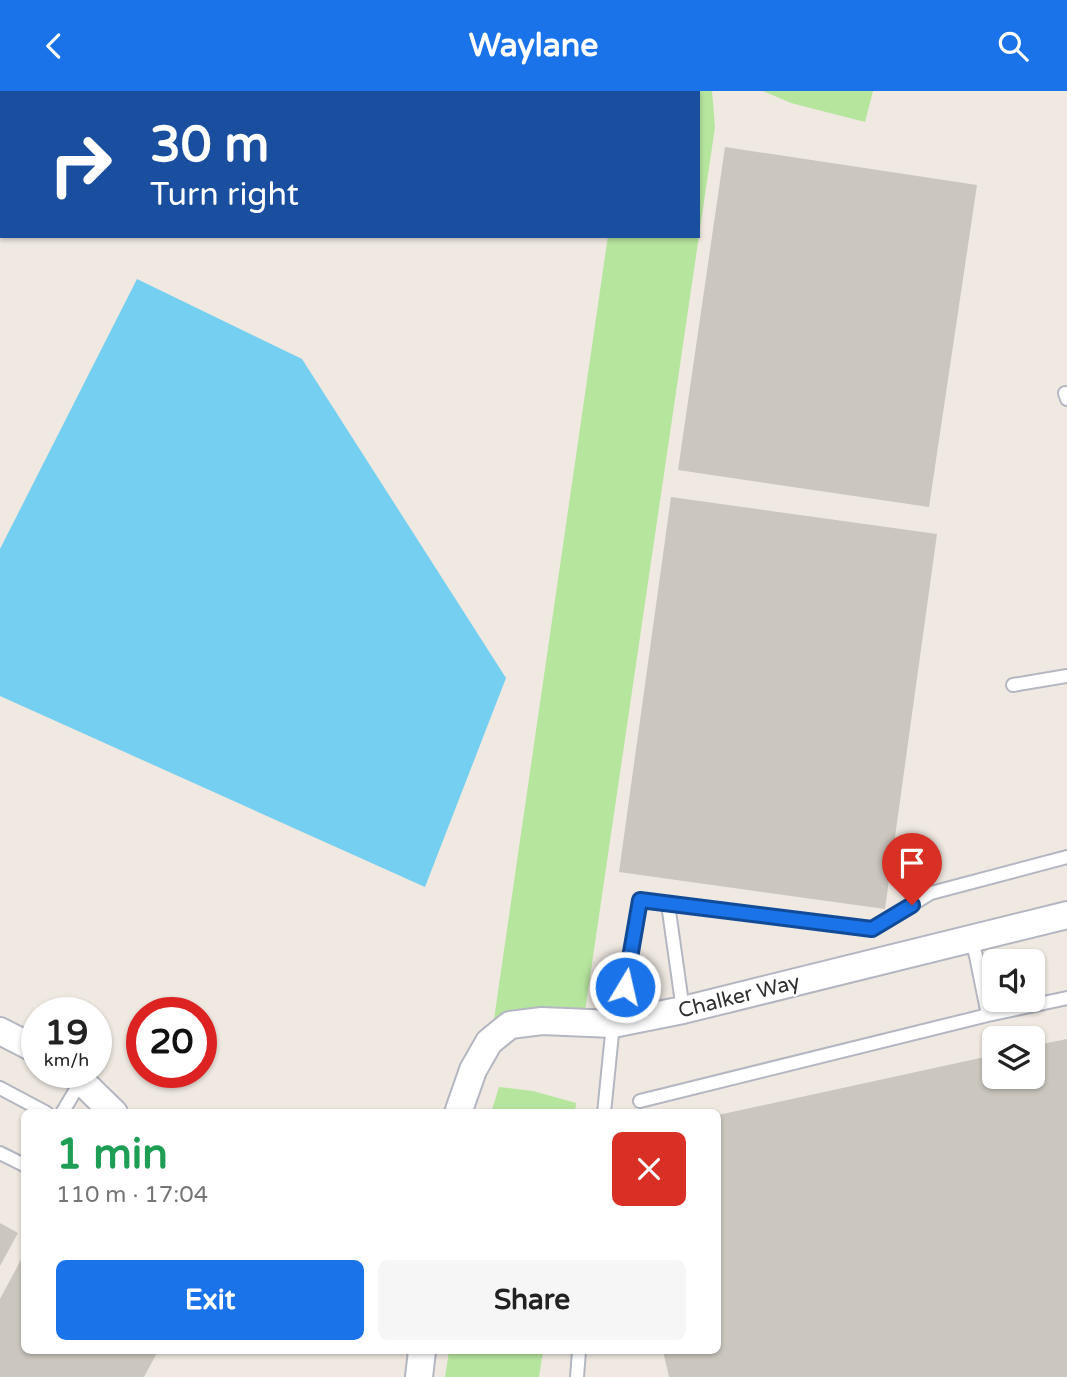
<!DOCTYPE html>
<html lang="en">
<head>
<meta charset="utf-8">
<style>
  :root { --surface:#fff; --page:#f6f6f6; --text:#222; --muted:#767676; --accent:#1a73e8 }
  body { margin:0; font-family:"Varela Round",sans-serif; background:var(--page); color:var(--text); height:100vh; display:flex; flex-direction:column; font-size:26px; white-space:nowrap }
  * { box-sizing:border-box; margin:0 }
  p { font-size:23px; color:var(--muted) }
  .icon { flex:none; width:38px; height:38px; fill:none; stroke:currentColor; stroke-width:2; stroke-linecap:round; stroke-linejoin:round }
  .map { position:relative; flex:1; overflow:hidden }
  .details { position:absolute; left:21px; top:1018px; width:700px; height:245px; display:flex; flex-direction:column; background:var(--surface); border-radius:10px; box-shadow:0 2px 5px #0004 }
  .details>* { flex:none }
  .banner { position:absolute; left:0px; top:0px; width:700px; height:147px; box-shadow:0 2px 5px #0004; background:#1a4fa0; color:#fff; overflow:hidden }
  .tools { position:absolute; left:982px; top:858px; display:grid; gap:14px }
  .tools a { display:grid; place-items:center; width:63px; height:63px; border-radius:10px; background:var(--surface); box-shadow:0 2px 5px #0004; font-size:35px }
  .speed { position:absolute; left:21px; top:906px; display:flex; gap:14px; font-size:35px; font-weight:700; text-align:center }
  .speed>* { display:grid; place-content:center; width:91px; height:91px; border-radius:50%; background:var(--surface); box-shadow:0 2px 5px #0004; line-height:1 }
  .speed small { font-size:18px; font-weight:400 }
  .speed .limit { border:10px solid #d22; background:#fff; color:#111 }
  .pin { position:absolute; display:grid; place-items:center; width:60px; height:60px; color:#fff; margin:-72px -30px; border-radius:50% 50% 50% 0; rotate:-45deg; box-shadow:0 0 7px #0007 }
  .pin .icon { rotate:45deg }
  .me { position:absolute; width:77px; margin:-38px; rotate:9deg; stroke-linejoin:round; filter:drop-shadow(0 0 5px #0008) }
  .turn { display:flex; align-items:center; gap:24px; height:147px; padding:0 35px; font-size:32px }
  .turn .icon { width:91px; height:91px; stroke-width:2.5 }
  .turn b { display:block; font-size:49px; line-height:60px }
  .round { display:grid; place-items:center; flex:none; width:74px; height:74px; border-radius:10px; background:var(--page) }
  .headline { display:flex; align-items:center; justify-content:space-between; height:119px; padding:0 35px }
  h1 { font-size:42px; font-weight:800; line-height:52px; color:#1e9e55 }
  .button { display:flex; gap:14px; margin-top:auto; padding:14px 35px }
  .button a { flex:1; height:80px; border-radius:10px; background:var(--accent); color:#fff; font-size:28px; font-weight:800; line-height:80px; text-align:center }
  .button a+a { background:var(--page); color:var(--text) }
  header { display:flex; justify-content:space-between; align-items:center; height:91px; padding:0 35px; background:var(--accent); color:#fff; font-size:32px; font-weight:800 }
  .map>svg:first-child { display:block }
  .green { fill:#b6e59e }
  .water { fill:#75cff0 }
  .building { fill:#cbc7bf }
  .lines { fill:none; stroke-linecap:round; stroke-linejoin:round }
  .lane-casing { stroke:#b4b7c1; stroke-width:16 }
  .street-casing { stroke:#b4b7c1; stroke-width:30 }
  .lane { stroke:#fff; stroke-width:12 }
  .street { stroke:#fff; stroke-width:26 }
  .rail { stroke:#a3a6b8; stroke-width:5 }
  .route-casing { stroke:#114b97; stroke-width:18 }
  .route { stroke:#1a73e8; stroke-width:12 }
  .labels { text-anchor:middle; stroke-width:5; stroke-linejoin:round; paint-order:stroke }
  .street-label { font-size:21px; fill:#2e2e2e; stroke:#fff }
</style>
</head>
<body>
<header><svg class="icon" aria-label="back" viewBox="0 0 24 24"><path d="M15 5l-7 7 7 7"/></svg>Waylane<svg class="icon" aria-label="search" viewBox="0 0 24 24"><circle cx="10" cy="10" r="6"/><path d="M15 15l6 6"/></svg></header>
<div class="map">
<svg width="1067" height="1286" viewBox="0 0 1067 1286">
  <rect width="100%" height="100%" fill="#efe9e1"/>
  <path class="green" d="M629 0H712L715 36 585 920 493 935 608 145H698V2H628Z
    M763 0H873L865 31 791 12Z
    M499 996 533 1000 576 1012 575 1022H491Z
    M449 1260H543L539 1286H445Z"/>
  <path class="water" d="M137 188 302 268 506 587 425 796 0 605V458Z"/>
  <path class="building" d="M725 56 977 94 929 416 678 379Z
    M671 406 937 443 885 818 619 781Z
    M1067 948V1286H669L663 1260H718V1024L994 964V985H1032V955Z
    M0 1132 18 1142 0 1175Z
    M24 1163V1260H158L144 1286H0V1208Z"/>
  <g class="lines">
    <g class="lane-casing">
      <path id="lane" d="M1065 302 1067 308
        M1013 594 1067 585
        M668 813 683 919
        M971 847 976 865 988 924 1067 907
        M625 896 640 809 872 838 931 802 1067 766
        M0 997 47 1022
        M640 1010 988 924
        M62 1022 81 990
        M604 1022 613 933
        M0 1062 24 1074
        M577 1286 579 1260"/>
    </g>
    <g class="street-casing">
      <path id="street" d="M0 940 37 959
        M73 982 114 1022
        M458 1022 473 979 489 951 510 934 542 930 613 933 683 919 1067 824
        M419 1286 422 1260"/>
    </g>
    <use href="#lane" class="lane"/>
    <use href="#street" class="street"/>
    <path class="rail" d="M44 2 45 0
      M62 2 63 0
      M0 89 2 86
      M0 123 2 119"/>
  </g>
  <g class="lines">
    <g class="route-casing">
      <path id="route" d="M625 896 640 809 872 838 912 814"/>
    </g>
    <use href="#route" class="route"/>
  </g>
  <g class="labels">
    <g class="street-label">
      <text transform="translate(739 905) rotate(-14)" y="7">Chalker Way</text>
    </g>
  </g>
</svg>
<div class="tools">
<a><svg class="icon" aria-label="sound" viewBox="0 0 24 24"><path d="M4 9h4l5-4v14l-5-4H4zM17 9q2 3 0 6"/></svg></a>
<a><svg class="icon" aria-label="layers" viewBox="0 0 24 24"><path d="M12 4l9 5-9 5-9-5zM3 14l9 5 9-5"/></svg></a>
</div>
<div class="speed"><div>19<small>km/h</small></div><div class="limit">20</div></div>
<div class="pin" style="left:912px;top:814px;background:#d93025"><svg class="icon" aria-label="arrive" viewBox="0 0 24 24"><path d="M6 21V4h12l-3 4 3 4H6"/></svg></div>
<svg class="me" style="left:625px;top:896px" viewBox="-20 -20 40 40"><circle r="17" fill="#1a73e8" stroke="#fff" stroke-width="3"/><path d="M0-11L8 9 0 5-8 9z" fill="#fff"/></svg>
<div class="banner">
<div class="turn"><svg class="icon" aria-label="right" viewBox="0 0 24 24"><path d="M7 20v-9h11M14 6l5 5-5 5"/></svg><div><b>30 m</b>Turn right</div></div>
</div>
<section class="details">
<div class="headline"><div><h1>1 min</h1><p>110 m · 17:04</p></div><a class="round" style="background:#d93025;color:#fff"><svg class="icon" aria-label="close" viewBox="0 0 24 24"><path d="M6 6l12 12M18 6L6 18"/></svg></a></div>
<div class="button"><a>Exit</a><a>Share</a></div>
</section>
</div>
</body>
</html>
